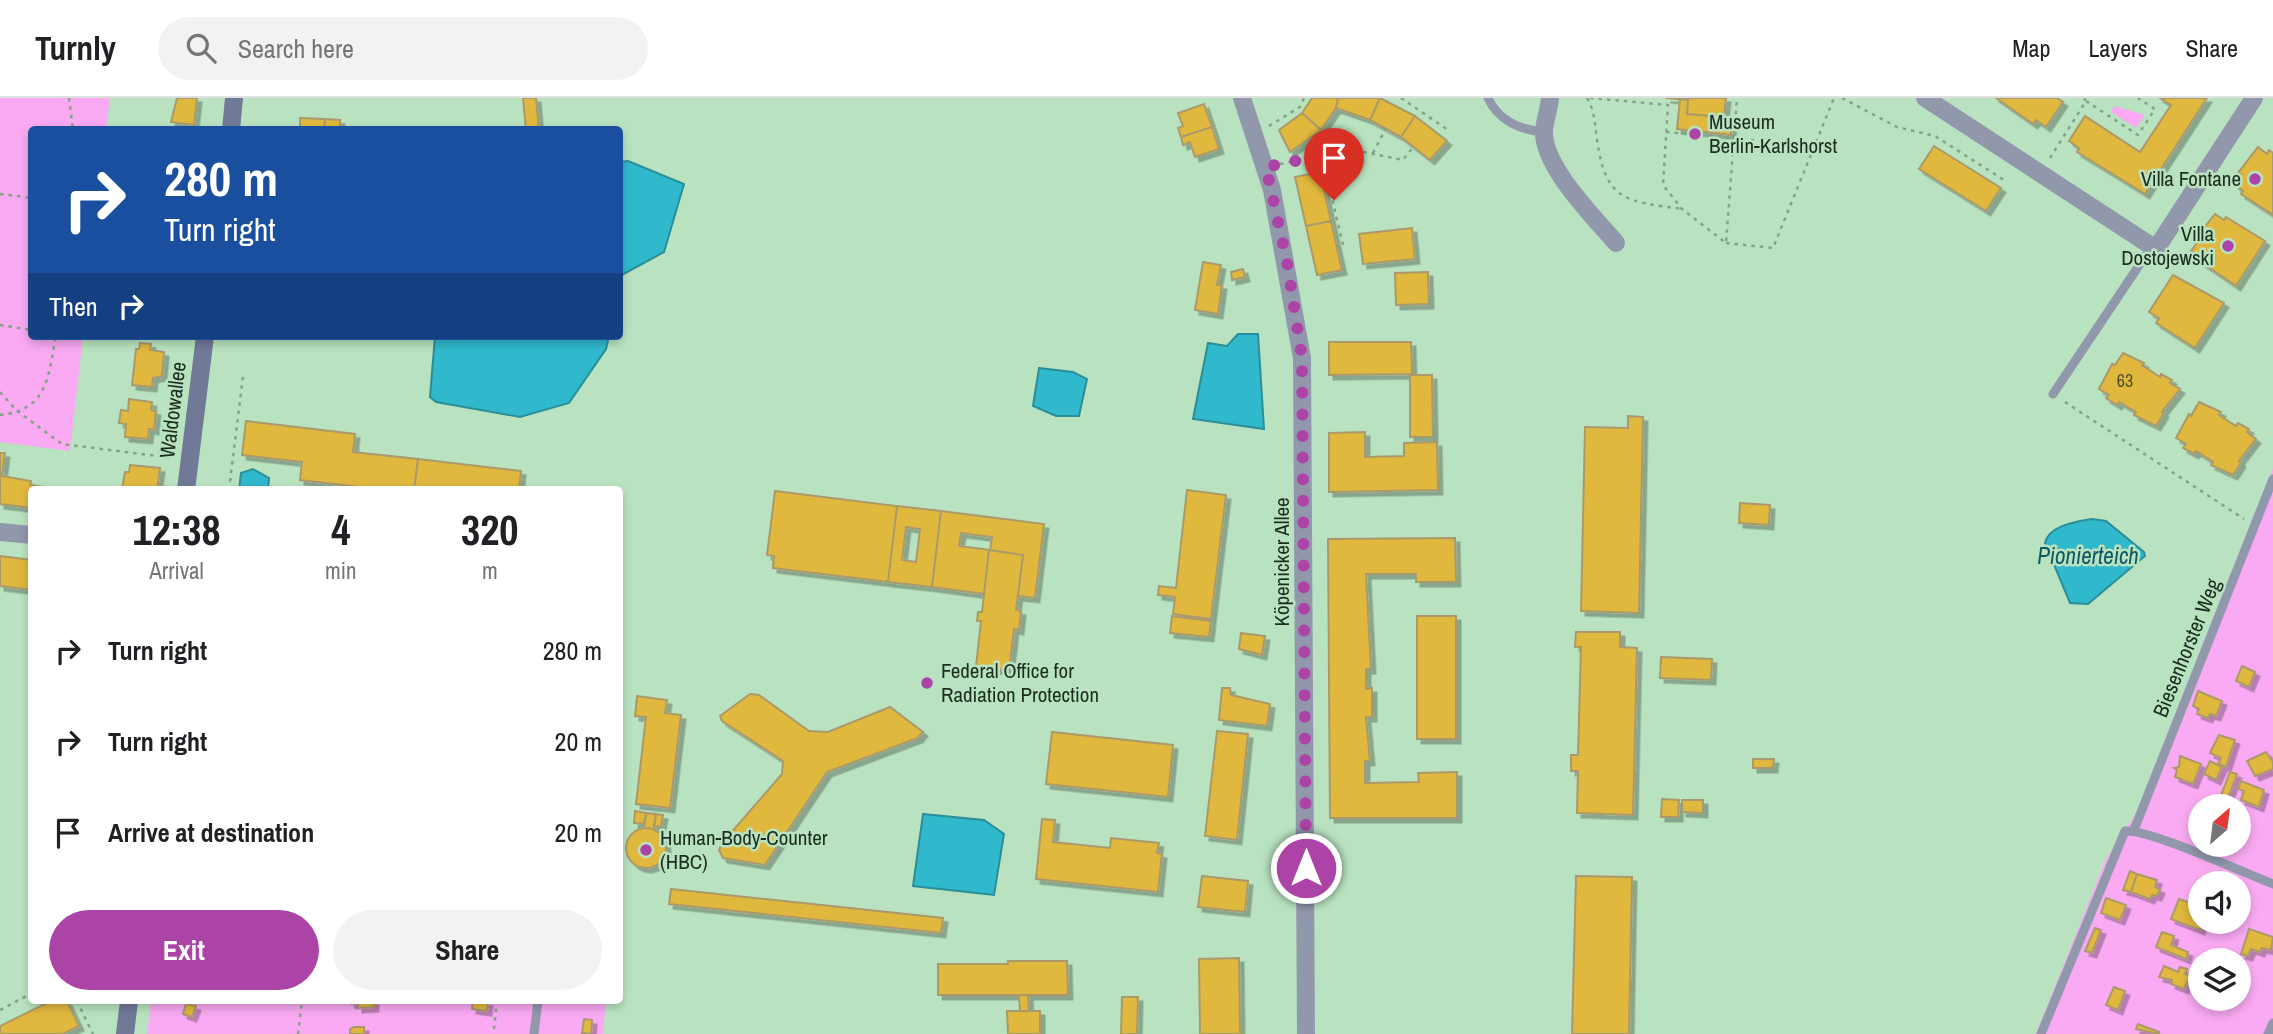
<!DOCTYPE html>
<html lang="en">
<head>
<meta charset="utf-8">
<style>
  :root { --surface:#fff; --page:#f2f2f2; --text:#202124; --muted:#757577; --line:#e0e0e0; --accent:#ac43a6 }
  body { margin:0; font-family:"Archivo Narrow",sans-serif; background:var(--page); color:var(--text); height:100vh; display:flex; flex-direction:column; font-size:26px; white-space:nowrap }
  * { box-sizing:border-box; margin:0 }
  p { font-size:23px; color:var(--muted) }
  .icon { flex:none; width:38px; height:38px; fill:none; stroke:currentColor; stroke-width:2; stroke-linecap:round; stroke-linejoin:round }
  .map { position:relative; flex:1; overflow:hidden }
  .panel { position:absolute; left:28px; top:388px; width:595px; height:518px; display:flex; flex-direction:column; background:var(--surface); border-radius:7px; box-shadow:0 4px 10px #0003 }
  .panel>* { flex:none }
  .top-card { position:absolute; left:28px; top:28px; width:595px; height:214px; border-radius:7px; box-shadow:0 4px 10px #0003; background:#1a4fa0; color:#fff; overflow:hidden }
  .needle { width:46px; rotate:28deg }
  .controls { position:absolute; left:2188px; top:696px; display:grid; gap:14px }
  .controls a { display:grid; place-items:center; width:63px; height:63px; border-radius:50%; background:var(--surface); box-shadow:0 4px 10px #0003; font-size:35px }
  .pin { position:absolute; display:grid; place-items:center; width:60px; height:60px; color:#fff; margin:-72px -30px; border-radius:50% 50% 50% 0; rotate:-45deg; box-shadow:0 0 7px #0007 }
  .pin .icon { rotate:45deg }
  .me { position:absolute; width:77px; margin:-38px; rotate:0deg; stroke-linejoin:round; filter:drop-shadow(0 0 5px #0008) }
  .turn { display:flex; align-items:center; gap:24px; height:147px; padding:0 21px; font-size:32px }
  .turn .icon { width:91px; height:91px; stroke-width:2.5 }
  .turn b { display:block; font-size:49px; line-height:60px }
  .then { display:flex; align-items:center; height:66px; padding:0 21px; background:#0003; gap:14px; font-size:26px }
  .eta { display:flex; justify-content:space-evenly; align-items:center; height:119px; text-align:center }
  .eta b { font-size:42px; font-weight:700; line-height:49px }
  .primary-button { display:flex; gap:14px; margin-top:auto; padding:14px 21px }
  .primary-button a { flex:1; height:80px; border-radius:42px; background:var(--accent); color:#fff; font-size:28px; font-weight:700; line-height:80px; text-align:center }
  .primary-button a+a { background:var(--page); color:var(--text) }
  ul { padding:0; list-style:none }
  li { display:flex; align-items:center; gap:21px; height:91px; padding:0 21px }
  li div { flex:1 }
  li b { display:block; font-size:26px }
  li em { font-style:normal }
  header { display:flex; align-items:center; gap:42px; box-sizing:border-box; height:98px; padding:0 35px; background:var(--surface); border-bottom:2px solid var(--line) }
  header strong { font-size:33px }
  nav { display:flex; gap:38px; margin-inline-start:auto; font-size:24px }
  .search { width:490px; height:63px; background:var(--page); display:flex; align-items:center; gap:18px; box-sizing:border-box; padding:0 24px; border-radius:38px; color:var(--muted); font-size:26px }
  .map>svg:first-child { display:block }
  .green { fill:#f9aaf2; fill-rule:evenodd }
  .water { fill:#30b8cc; stroke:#2a8e98; stroke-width:2 }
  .building { fill:#e0b83d; stroke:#aa996b; stroke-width:2; fill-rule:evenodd; filter:url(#shadow) }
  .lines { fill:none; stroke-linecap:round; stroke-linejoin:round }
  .path { stroke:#82a388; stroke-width:2.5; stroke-dasharray:3.5 5; stroke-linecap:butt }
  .lane { stroke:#9198ac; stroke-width:9 }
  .street { stroke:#9198ac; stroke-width:18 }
  .secondary { stroke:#707a96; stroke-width:18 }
  .route { stroke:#ac43a6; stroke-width:12; stroke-dasharray:0 21.6 }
  .poi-dot { fill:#ac43a6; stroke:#b9e3c0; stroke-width:2.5 }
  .labels { text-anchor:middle; stroke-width:5; stroke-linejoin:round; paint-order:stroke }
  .number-label { font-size:18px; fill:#4d5027 }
  .poi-label { font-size:21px; fill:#1c2d20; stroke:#b9e3c0; text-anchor:start }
  .street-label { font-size:21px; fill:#1c2d20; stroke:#b9e3c0 }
  .water-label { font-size:23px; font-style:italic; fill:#0d5863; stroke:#b9e3c0 }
</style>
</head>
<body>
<header>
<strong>Turnly</strong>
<div class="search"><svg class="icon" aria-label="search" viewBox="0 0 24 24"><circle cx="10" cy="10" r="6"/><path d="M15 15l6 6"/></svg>Search here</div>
<nav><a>Map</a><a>Layers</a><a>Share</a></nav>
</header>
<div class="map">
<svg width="2273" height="936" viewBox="0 0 2273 936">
  <defs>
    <filter id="shadow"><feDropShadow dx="4.5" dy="4.5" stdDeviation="0" flood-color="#0004"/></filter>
  </defs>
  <rect width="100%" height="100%" fill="#b9e3c0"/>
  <path class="green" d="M0 0H110L106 31 32 32V238H83L70 353 0 344Z
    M2114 8 2145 17 2136 30 2111 14Z
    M2273 370V936H2036L2106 761 2137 714ZM2200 709H2238V747H2200ZM2200 786H2238V824H2200ZM2200 863H2238V901H2200Z
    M151 903H606L603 936H147Z"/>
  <path class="water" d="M628 63 684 86 664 154 620 178V64Z
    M1238 236H1258L1264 331 1193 321 1208 245 1227 248Z
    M435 238H609L606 251 569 305 520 319 436 304 430 299Z
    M1039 270 1073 274 1087 281 1079 318H1056L1033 308Z
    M253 371 269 380 268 392H239L241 375Z
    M2092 421 2106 423 2144 454 2145 458 2088 506 2070 505 2045 445C2049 427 2076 424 2092 421Z
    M923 716 984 722 1004 736 994 797 913 788Z"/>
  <path class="building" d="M177 0H197L194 27 171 24Z
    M523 0H536L539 32H526Z
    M1312 0H1338L1336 10 1321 32 1302 15Z
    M1338 0H1380L1370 22 1336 10Z
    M1380 0 1415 18 1401 39 1370 22Z
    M1666 0H1726L1724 19 1687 16 1688 2Z
    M1996 0H2057L2063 4 2046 29 2036 22 2033 26Z
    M2160 0H2207L2145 96 2077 54 2079 50 2069 43 2085 18 2140 54 2171 7Z
    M1680 1 1688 2 1687 16 1732 20 1731 37 1677 31Z
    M1204 6 1212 29 1181 39 1178 30 1183 28 1178 15Z
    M1302 15 1321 32 1290 54 1279 32Z
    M1415 18 1447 43 1430 62 1401 39Z
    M300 20 325 21 324 32H300Z
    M325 21 340 22V32H324Z
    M1212 29 1219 51 1195 59 1190 44 1183 47 1181 39Z
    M1934 48 2001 90 1986 113 1919 71Z
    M2258 49 2267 56 2269 52 2273 55V117L2241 96 2243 93 2234 86 2241 76 2238 75Z
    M1320 74 1331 123 1306 128 1295 79Z
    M2215 116 2224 122 2226 119 2265 143 2236 188 2198 162 2200 159 2191 153 2198 143 2195 141Z
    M1331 123 1342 172 1317 177 1306 128Z
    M1412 130 1415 161 1363 166 1359 136Z
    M1203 164 1221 167 1217 187H1222L1218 216 1195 212Z
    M1243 171 1245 179 1232 182 1231 174Z
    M1428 174 1429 206 1396 207 1395 175Z
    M2173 177 2224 205 2195 250 2156 225 2159 220 2149 214Z
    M1329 244H1411L1412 276 1329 277Z
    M140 245 151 246 150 252 164 254 162 278 153 280 152 289 132 287 136 251H139Z
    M2123 255 2144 265 2142 267 2160 279 2161 276 2172 282 2170 285 2180 291 2162 314 2164 315 2156 328 2134 317 2136 314 2119 304 2117 307 2106 300 2109 297 2099 291 2112 266 2115 267Z
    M1410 277H1432L1433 339H1410Z
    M129 301 152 304 151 312 156 313 154 332 149 331 148 341 125 339 126 326 119 325 121 312 128 313Z
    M2199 304 2221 314 2219 317 2236 328 2238 325 2249 331 2247 334 2256 341 2239 363 2241 365 2233 377 2211 367 2213 364 2196 353 2194 356 2183 350 2186 346 2176 340 2189 316 2191 318Z
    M1628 318 1643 319 1639 515 1581 513 1585 329 1628 330Z
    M246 323 355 336 353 354 418 361 414 392H384L300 382 302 364 242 357Z
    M1365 334V359L1404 358V345L1437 344 1438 392 1329 394V335Z
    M0 355H5L2 378 31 383 30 387 66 392H32V410L0 406Z
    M418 361 521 373 519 391 525 392H414Z
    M130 367 160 370 157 392 122 391 125 374H129Z
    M1187 392 1226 397 1211 521 1173 516 1175 499 1158 497 1159 488 1176 490Z
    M775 393 897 408 888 484 773 470 774 458 767 457Z
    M1740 405 1770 407 1769 427 1739 425Z
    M897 408 941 413 932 489 888 484ZM906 429 920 431 916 464 902 462Z
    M941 413 1044 426 1035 500 1018 498 1023 457 989 452 984 496 932 489ZM961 435 992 439 990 452 959 448Z
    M1455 440 1456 484H1416V476H1366L1371 571H1366V591L1372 590V619H1366L1370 663H1365V685L1419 684 1418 675 1457 674V720H1330L1328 441Z
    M989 452 1023 457 1016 512 1021 513 1019 532 1014 531 1009 573 976 569 981 523H977L978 514H982Z
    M0 458 32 462V492L0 488Z
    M1172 518 1211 523 1209 539 1170 535Z
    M1417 518H1456V641H1417Z
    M1576 534H1620V549L1637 550 1633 717 1577 715 1578 673H1571V657H1578L1581 549H1575Z
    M1241 535 1265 538 1262 557 1239 551Z
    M1661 559 1712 561 1711 582 1660 580Z
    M2242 568 2255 574 2249 589 2236 583Z
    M1222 590H1230L1231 597 1270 606 1267 628 1219 622Z
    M2198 593 2222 603 2216 618 2210 616 2208 620 2197 616 2199 611 2193 608Z
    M750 596 759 597 809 633 828 634 890 609 923 634 918 640 827 674 765 767 723 760 719 752 722 745 782 676 783 663 722 623 720 618Z
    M637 598 667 602 665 615 681 617 670 710 636 706 646 619 635 618Z
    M1217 633 1248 636 1237 742 1205 738Z
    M1052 634 1173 647 1168 699 1046 686Z
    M2219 637 2235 642 2226 669 2218 666 2221 660 2210 655Z
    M2266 654 2273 664V671L2255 678 2247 663Z
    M2180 658 2201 666 2193 686 2175 679 2177 672 2174 670 2179 669Z
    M1753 661H1774L1773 670H1753Z
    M2210 663 2222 669 2216 682 2204 676Z
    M2230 674 2237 676 2225 708 2218 705Z
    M2241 683 2264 692 2259 709 2241 702 2244 693 2238 691Z
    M1662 701 1679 702 1678 719H1661Z
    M1682 702H1703V715L1682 714Z
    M635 713 646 715 644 726 634 725Z
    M646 715 656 716 654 731 644 730Z
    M656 716 663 717 661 729 654 728Z
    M1042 721 1055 722 1053 744 1110 750 1111 740 1159 745 1157 755 1162 756 1158 794 1036 781Z
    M626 750a20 20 0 1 1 40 0a20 20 0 1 1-40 0Z
    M2130 773 2137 776 2131 794 2123 792Z
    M2137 776 2157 782 2155 789 2160 791 2157 798 2152 797 2150 801 2131 794Z
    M1202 778 1248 783 1245 814 1198 809Z
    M1576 778 1632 779 1629 936H1572Z
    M671 791 943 820 941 835 669 806Z
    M2106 800 2126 807 2120 822 2101 815Z
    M2179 801 2196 807 2200 803V824H2203L2200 832 2171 821Z
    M2095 830 2101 832 2092 855 2085 853Z
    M2249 831 2273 839 2271 852 2262 850 2260 854 2251 851 2248 858 2241 856Z
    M2162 834 2174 838 2171 847 2188 854 2186 861 2156 849Z
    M1239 860 1240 936H1200L1199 861Z
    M1008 863H1067L1068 897H938V866H1008Z
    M2164 868 2178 874 2180 869 2187 871 2185 876 2190 878 2184 891 2171 886 2172 882 2159 879Z
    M2114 889 2125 893 2118 912 2106 907Z
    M1019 897H1028L1029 913H1020Z
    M1122 899H1138L1137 936H1121Z
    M51 903H67L79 928 63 936H0V928Z
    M350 903H374V909L358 910V905L351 906Z
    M473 903 488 904 487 913 472 911Z
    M186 906 196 908 192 919 183 916Z
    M1007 913H1040V936H1008Z
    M584 921 592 922 591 936 582 935Z
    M2138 926 2159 934V936L2136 931Z
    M354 929H364V936H350V931Z"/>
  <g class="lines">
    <path class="path" d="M69 0 73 32
      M1401 0 1448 32
      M1587 0C1595 13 1595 27 1597 42 1606 104 1626 103 1682 111
      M1590 0 1668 7 1663 87 1682 111 1726 145 1737 0
      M1842 0 1897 29 1935 38 2004 82
      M2086 3 2138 37 2155 11 2138 0
      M1269 28 1300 9 1304 0
      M1666 34 1815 48
      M1317 36 1343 147 1337 148
      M1373 55 1386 30
      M2050 60 2086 3 2084 0
      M1280 66 1350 51 1403 62 1414 48
      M0 96 32 100
      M1726 145 1773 150 1834 0
      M0 227 32 232
      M0 294 17 313 62 346 173 360
      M2065 304 2244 421
      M0 317C49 312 48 277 56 238
      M229 392 243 278
      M77 903 93 936
      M0 912 32 895
      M494 931 497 903
      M298 936 302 903"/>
    <path class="lane" d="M1488 0C1498 22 1520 32 1544 34
      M2053 296 2152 148
      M2134 732 2273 381
      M534 936 538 903
      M2041 936 2125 733C2150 731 2244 775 2273 786
      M2268 936 2273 925"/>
    <path class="street" d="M1242 0 1272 92 1302 260 1306 936
      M1550 0C1549 11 1545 22 1544 32 1542 68 1594 119 1616 145
      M1925 0 2156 151 2254 0
      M0 434 32 437"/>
    <path class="secondary" d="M231 32 234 0
      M186 392 205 238
      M125 936 129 903"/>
  </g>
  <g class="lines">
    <path class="route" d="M1306 770 1302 260 1287 164 1266 69 1324 57 1334 102"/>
  </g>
  <g class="poi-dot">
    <circle cx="1695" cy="36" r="7"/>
    <circle cx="2255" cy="81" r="7"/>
    <circle cx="2228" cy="148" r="7"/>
    <circle cx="927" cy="585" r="7"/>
    <circle cx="646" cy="752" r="7"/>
  </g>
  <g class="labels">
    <g class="number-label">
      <text x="2125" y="289">63</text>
    </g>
    <g class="poi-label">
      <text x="1709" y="31">Museum<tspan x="1709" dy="24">Berlin-Karlshorst</tspan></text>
      <text x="2241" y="88" text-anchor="end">Villa Fontane</text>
      <text x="2214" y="143" text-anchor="end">Villa<tspan x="2214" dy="24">Dostojewski</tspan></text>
      <text x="941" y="580">Federal Office for<tspan x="941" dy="24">Radiation Protection</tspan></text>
      <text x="660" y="747">Human-Body-Counter<tspan x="660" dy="24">(HBC)</tspan></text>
    </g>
    <g class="street-label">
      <text transform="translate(173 312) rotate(-83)" y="7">Waldowallee</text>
      <text transform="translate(1282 464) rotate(-90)" y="7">Köpenicker Allee</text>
      <text transform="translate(2187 550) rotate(-68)" y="7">Biesenhorster Weg</text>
    </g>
    <g class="water-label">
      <text x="2088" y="466">Pionierteich</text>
    </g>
  </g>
</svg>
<div class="controls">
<a><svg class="needle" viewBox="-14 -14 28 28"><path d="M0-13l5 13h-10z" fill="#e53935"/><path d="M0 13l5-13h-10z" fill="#757577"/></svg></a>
<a><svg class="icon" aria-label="sound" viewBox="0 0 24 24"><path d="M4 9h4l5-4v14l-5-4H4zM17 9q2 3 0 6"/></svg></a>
<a><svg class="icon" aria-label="layers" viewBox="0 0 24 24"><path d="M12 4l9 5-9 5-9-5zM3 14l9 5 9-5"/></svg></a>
</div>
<div class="pin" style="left:1334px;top:102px;background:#d93025"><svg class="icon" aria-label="arrive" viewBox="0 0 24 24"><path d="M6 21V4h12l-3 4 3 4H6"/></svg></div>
<svg class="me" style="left:1306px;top:770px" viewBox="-20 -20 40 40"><circle r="17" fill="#ac43a6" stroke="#fff" stroke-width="3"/><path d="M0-11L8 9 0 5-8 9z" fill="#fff"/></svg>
<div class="top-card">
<div class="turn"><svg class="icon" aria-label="right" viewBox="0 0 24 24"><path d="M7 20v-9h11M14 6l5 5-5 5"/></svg><div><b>280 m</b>Turn right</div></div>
<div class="then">Then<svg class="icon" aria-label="right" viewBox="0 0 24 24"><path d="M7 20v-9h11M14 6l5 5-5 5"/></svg></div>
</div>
<section class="panel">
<div class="eta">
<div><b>12:38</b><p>Arrival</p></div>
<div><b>4</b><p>min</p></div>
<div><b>320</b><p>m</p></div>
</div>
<ul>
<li><svg class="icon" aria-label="right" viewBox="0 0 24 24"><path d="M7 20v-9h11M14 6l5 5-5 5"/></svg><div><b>Turn right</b></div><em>280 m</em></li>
<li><svg class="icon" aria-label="right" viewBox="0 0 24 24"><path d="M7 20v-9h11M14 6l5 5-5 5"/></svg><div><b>Turn right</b></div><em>20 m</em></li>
<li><svg class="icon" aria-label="arrive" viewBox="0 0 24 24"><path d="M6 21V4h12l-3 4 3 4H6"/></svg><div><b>Arrive at destination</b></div><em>20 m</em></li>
</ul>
<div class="primary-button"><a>Exit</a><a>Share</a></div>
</section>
</div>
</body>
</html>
